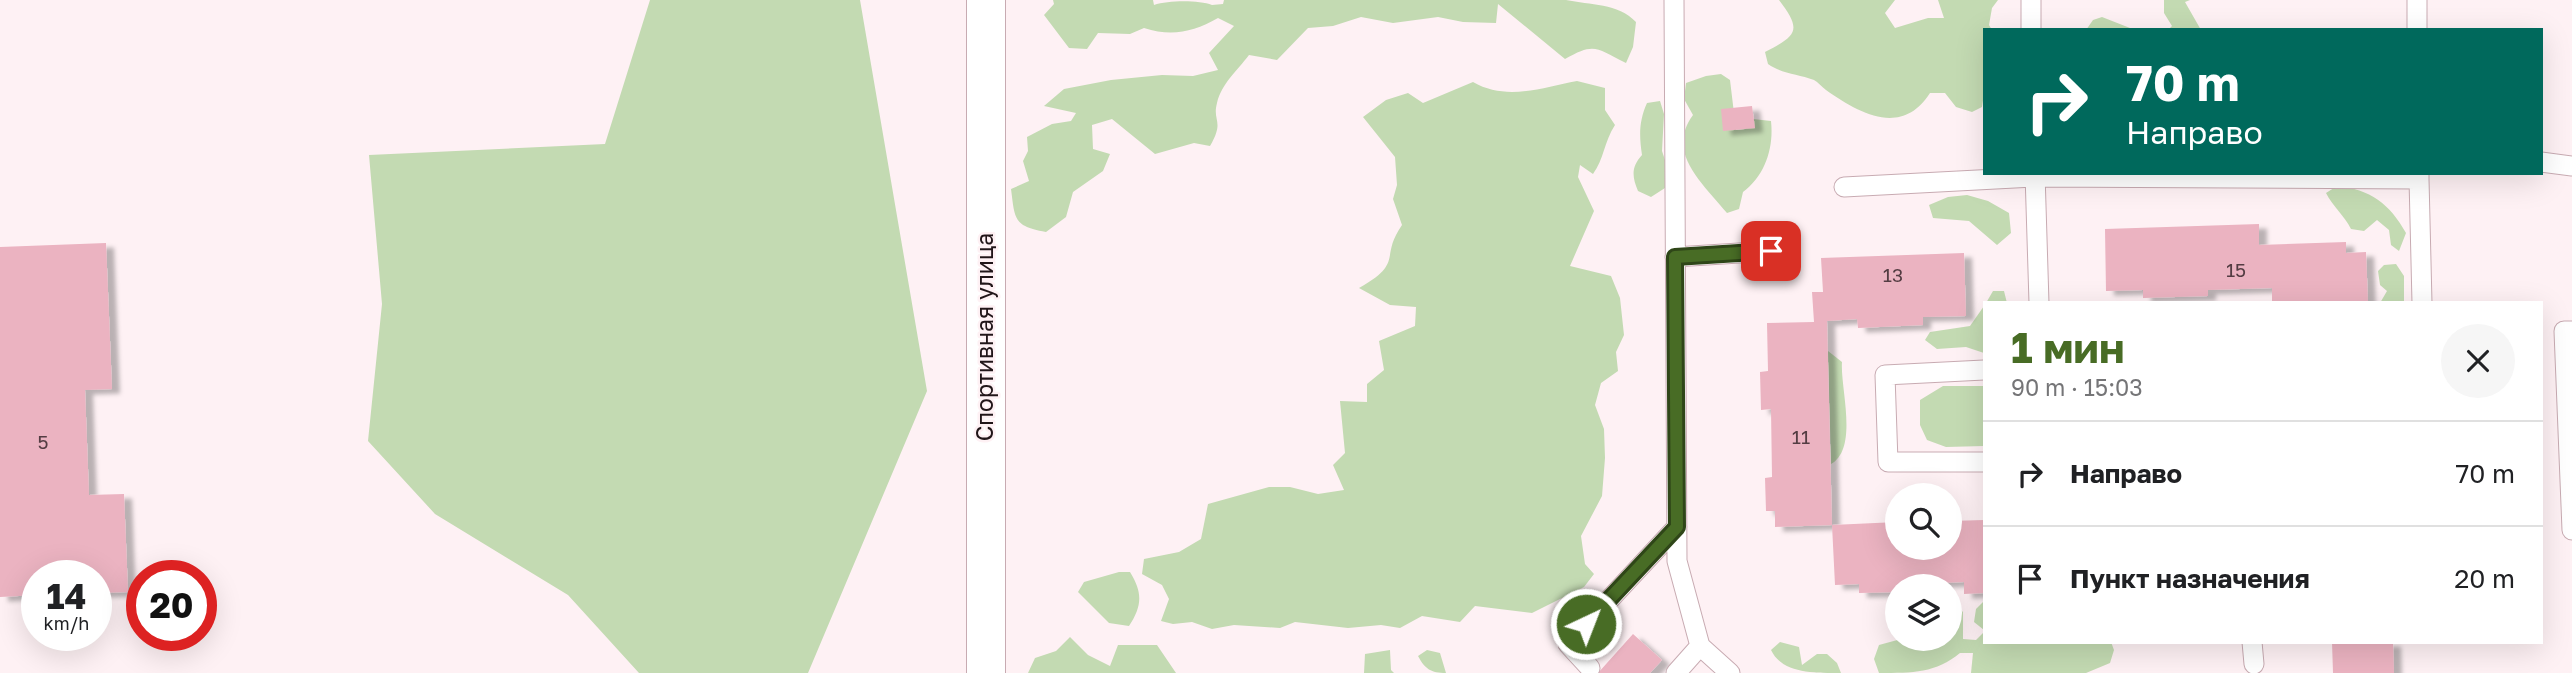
<!DOCTYPE html>
<html lang="ru">
<head>
<meta charset="utf-8">
<style>
  :root { --surface:#fff; --page:#f6f6f6; --text:#202124; --muted:#757577; --line:#e0e0e0; --accent:#486c25 }
  body { margin:0; font-family:"Golos Text",sans-serif; background:var(--page); color:var(--text); height:100vh; display:flex; flex-direction:column; font-size:26px; white-space:nowrap }
  * { box-sizing:border-box; margin:0 }
  p { font-size:23px; color:var(--muted) }
  .icon { flex:none; width:38px; height:38px; fill:none; stroke:currentColor; stroke-width:2; stroke-linecap:round; stroke-linejoin:round }
  .map { position:relative; flex:1; overflow:hidden }
  .panel { position:absolute; left:1983px; top:301px; width:560px; height:343px; display:flex; flex-direction:column; background:var(--surface); border-radius:0px; box-shadow:0 7px 28px #0002 }
  .panel>* { flex:none }
  .hud { position:absolute; left:1983px; top:28px; width:560px; height:147px; border-radius:0px; box-shadow:0 7px 28px #0002; background:#00695c; color:#fff; overflow:hidden }
  .controls { position:absolute; left:1885px; top:483px; display:grid; gap:14px }
  .controls a { display:grid; place-items:center; width:77px; height:77px; border-radius:50%; background:var(--surface); box-shadow:0 7px 28px #0002; font-size:35px }
  .speed { position:absolute; left:21px; top:560px; display:flex; gap:14px; font-size:35px; font-weight:700; text-align:center }
  .speed>* { display:grid; place-content:center; width:91px; height:91px; border-radius:50%; background:var(--surface); box-shadow:0 7px 28px #0002; line-height:1 }
  .speed small { font-size:18px; font-weight:400 }
  .speed .limit { border:10px solid #d22; background:#fff; color:#111 }
  .pin { position:absolute; display:grid; place-items:center; width:60px; height:60px; color:#fff; margin:-30px; border-radius:14px; box-shadow:0 4px 10px #0006 }
  .me { position:absolute; width:77px; margin:-38px; rotate:43deg; stroke-linejoin:round; filter:drop-shadow(0 0 5px #0008) }
  .turn { display:flex; align-items:center; gap:24px; height:147px; padding:0 28px; font-size:32px }
  .turn .icon { width:91px; height:91px; stroke-width:2.5 }
  .turn b { display:block; font-size:49px; line-height:60px }
  .round { display:grid; place-items:center; flex:none; width:74px; height:74px; border-radius:37px; background:var(--page) }
  .overview { display:flex; align-items:center; justify-content:space-between; height:119px; padding:0 28px }
  h1 { font-size:42px; font-weight:700; line-height:52px; color:var(--accent) }
  ul { padding:0; list-style:none }
  li { display:flex; align-items:center; gap:21px; height:105px; padding:0 28px; border-top:2px solid var(--line) }
  li div { flex:1 }
  li b { display:block; font-size:26px }
  li em { font-style:normal }
  .map>svg:first-child { display:block }
  .green { fill:#c3dab2 }
  .building { fill:#ebb3c1; filter:url(#shadow) }
  .lines { fill:none; stroke-linecap:round; stroke-linejoin:round }
  .service-casing { stroke:#c8abb2; stroke-width:21 }
  .minor-casing { stroke:#c8abb2; stroke-width:40 }
  .service { stroke:#fff; stroke-width:19 }
  .minor { stroke:#fff; stroke-width:38 }
  .route-casing { stroke:#2f4618; stroke-width:18 }
  .route { stroke:#486c25; stroke-width:12 }
  .labels { text-anchor:middle; stroke-width:5; stroke-linejoin:round; paint-order:stroke }
  .number-label { font-size:19px; fill:#543d43 }
  .street-label { font-size:23px; fill:#211619; stroke:#fef1f4 }
</style>
</head>
<body>
<div class="map">
<svg width="2572" height="673" viewBox="0 0 2572 673">
  <defs>
    <filter id="shadow"><feDropShadow dx="8" dy="4.5" stdDeviation="2" flood-color="#0004"/></filter>
  </defs>
  <rect width="100%" height="100%" fill="#fef1f4"/>
  <path class="green" d="M650 0H860L927 391 808 673H639L568 595 435 514 368 441 382 304 369 155 605 144Z
    M1053 0H1153L1154 5C1169 0 1199 0 1212 5L1223 4 1224 0H1566C1590 5 1618 3 1636 22L1633 47 1626 63C1596 48 1595 42 1565 59L1498 4 1496 23 1463 22 1438 17 1393 23 1361 17 1333 26 1308 28 1277 60 1249 55C1237 71 1222 83 1217 103 1212 122 1225 120 1210 146L1194 143 1155 154 1112 119 1092 125 1093 149 1110 154 1103 171 1073 192 1066 217 1046 232C1013 226 1015 219 1011 189L1029 181 1023 161 1028 151 1027 137 1052 124 1071 121 1076 113 1044 106 1064 89 1111 80 1162 75 1193 76 1218 70 1209 53 1234 26 1218 18C1193 32 1172 37 1144 28L1130 34 1098 33 1087 49 1069 48 1044 15 1054 4Z
    M1779 0H1895L1885 13 1895 28 1928 18H1944L1938 0H1998L1992 8 1989 25 1992 30H1984V94L1982 107 1972 112 1956 107 1945 93H1930C1902 137 1860 114 1826 90 1822 87 1818 82 1814 80 1798 74 1782 74 1768 64L1765 52C1799 35 1801 29 1779 0Z
    M2164 0H2190L2185 2 2201 30H2168L2172 26 2164 13Z
    M2102 17 2130 28 2131 30H2086L2093 20Z
    M1721 74 1730 80 1736 130 1745 129 1753 119 1771 121C1774 148 1765 176 1743 192L1739 209 1727 213C1703 183 1665 153 1693 115L1684 99 1686 83 1706 76Z
    M1577 81 1605 88V110L1615 125C1604 142 1604 159 1593 174L1580 165 1578 177 1594 211 1570 266 1611 276 1620 298 1624 335 1616 352 1618 371 1601 383 1595 405 1604 429 1605 458 1602 496 1581 536 1585 564 1594 574 1584 587 1532 613 1475 606 1460 622 1422 616 1400 628 1381 625 1348 628 1295 622 1280 628 1234 625 1212 629 1192 622 1173 624 1161 621 1169 599 1162 585 1142 574 1144 559 1179 552 1201 539 1208 504 1269 487H1290L1318 494 1344 490 1333 465 1345 453 1340 401 1367 402V384L1384 370 1379 341 1415 326 1416 307 1390 305 1359 288C1405 262 1379 258 1402 225L1393 199 1397 185 1395 157 1363 117 1386 100 1408 93 1423 103 1473 82C1506 101 1541 88 1577 81Z
    M1660 101 1664 114 1662 151 1667 166 1665 188 1651 197 1638 191C1632 177 1631 167 1642 155 1639 135 1639 121 1647 103Z
    M2337 186C2370 189 2390 204 2406 233L2399 251 2391 245 2389 230 2377 220 2364 231 2351 229C2344 215 2333 207 2326 193Z
    M1967 195 1988 201 2009 213 2011 233 1997 245 1969 221 1933 218 1929 205 1948 197Z
    M2396 264 2404 276V303H2380L2387 291 2380 285 2378 271 2384 265Z
    M1993 291H2004L2007 303H1986Z
    M1984 306V353L1966 347 1937 349 1925 340 1930 332 1970 326Z
    M1828 351 1842 362C1840 388 1859 448 1831 464Z
    M1943 386H1984V446L1946 447 1927 440 1920 425V400Z
    M1119 572H1130C1143 593 1142 606 1129 626L1109 623 1078 592 1084 582Z
    M1952 601 1963 612V639L1976 640 1984 632V642H2111L2114 650 2110 663 2086 673H1971L1973 653H1960C1936 673 1913 673 1879 673L1874 659 1879 645 1901 639H1950V603Z
    M1984 601V630L1974 622 1976 609Z
    M1070 637 1088 655 1110 666 1118 645H1157L1176 673H1028L1035 658 1056 651Z
    M1780 642 1799 647 1802 665 1817 654H1827L1837 663 1841 673C1812 673 1782 673 1771 650Z
    M1390 650 1391 670 1394 673H1364L1365 654Z
    M1427 650 1440 653 1446 673C1431 673 1425 669 1418 656Z"/>
  <path class="building" d="M1752 106 1755 128 1723 131 1721 109Z
    M2259 224V245L2346 242V253L2366 252 2368 303H2272V288L2208 290V296L2143 298V290L2106 291 2105 229Z
    M106 243 112 389 85 390 89 495 124 494 128 592 96 593V576H37V595L0 597V247Z
    M1964 253 1966 316 1923 317V325L1858 328 1857 319 1827 321 1832 525 1775 527V511H1766L1765 478 1772 477 1771 409 1761 410 1760 372 1768 371 1767 323 1814 322 1812 292H1823L1821 258Z
    M1984 520V593L1964 594V582L1911 584V586H1897V592L1859 593V584L1835 585 1832 525 1897 522V548H1950V521Z
    M1633 634 1662 660 1650 673H1598Z
    M2332 642H2393L2394 673H2333Z"/>
  <g class="lines">
    <g class="service-casing">
      <path id="service" d="M1674 0 1677 561 1700 646 1730 673
        M2031 0V30
        M2417 0V30
        M2541 162 2572 166
        M2035 173 2039 303
        M2419 179 2422 303
        M1844 187 2036 177 2419 179V173
        M1675 257 1771 251
        M2572 331H2564L2572 530
        M1984 370 1885 375 1888 462H1984
        M2252 642 2254 664
        M1590 668 1568 644 1677 527
        M1676 673 1700 646"/>
    </g>
    <g class="minor-casing">
      <path id="minor" d="M986 0V673"/>
    </g>
    <use href="#service" class="service"/>
    <use href="#minor" class="minor"/>
  </g>
  <g class="lines">
    <g class="route-casing">
      <path id="route" d="M1586 624 1677 527 1675 257 1771 251"/>
    </g>
    <use href="#route" class="route"/>
  </g>
  <g class="labels">
    <g class="number-label">
      <text x="2236" y="277">15</text>
      <text x="1893" y="282">13</text>
      <text x="1801" y="444">11</text>
      <text x="43" y="449">5</text>
    </g>
    <g class="street-label">
      <text transform="translate(985 337) rotate(-90)" y="8">Спортивная улица</text>
    </g>
  </g>
</svg>
<div class="controls">
<a><svg class="icon" aria-label="search" viewBox="0 0 24 24"><circle cx="10" cy="10" r="6"/><path d="M15 15l6 6"/></svg></a>
<a><svg class="icon" aria-label="layers" viewBox="0 0 24 24"><path d="M12 4l9 5-9 5-9-5zM3 14l9 5 9-5"/></svg></a>
</div>
<div class="speed"><div>14<small>km/h</small></div><div class="limit">20</div></div>
<div class="pin" style="left:1771px;top:251px;background:#d93025"><svg class="icon" aria-label="arrive" viewBox="0 0 24 24"><path d="M6 21V4h12l-3 4 3 4H6"/></svg></div>
<svg class="me" style="left:1586px;top:624px" viewBox="-20 -20 40 40"><circle r="17" fill="#486c25" stroke="#fff" stroke-width="3"/><path d="M0-11L8 9 0 5-8 9z" fill="#fff"/></svg>
<div class="hud">
<div class="turn"><svg class="icon" aria-label="right" viewBox="0 0 24 24"><path d="M7 20v-9h11M14 6l5 5-5 5"/></svg><div><b>70 m</b>Направо</div></div>
</div>
<section class="panel">
<div class="overview"><div><h1>1 мин</h1><p>90 m · 15:03</p></div><a class="round"><svg class="icon" aria-label="close" viewBox="0 0 24 24"><path d="M6 6l12 12M18 6L6 18"/></svg></a></div>
<ul>
<li><svg class="icon" aria-label="right" viewBox="0 0 24 24"><path d="M7 20v-9h11M14 6l5 5-5 5"/></svg><div><b>Направо</b></div><em>70 m</em></li>
<li><svg class="icon" aria-label="arrive" viewBox="0 0 24 24"><path d="M6 21V4h12l-3 4 3 4H6"/></svg><div><b>Пункт назначения</b></div><em>20 m</em></li>
</ul>
</section>
</div>
</body>
</html>
